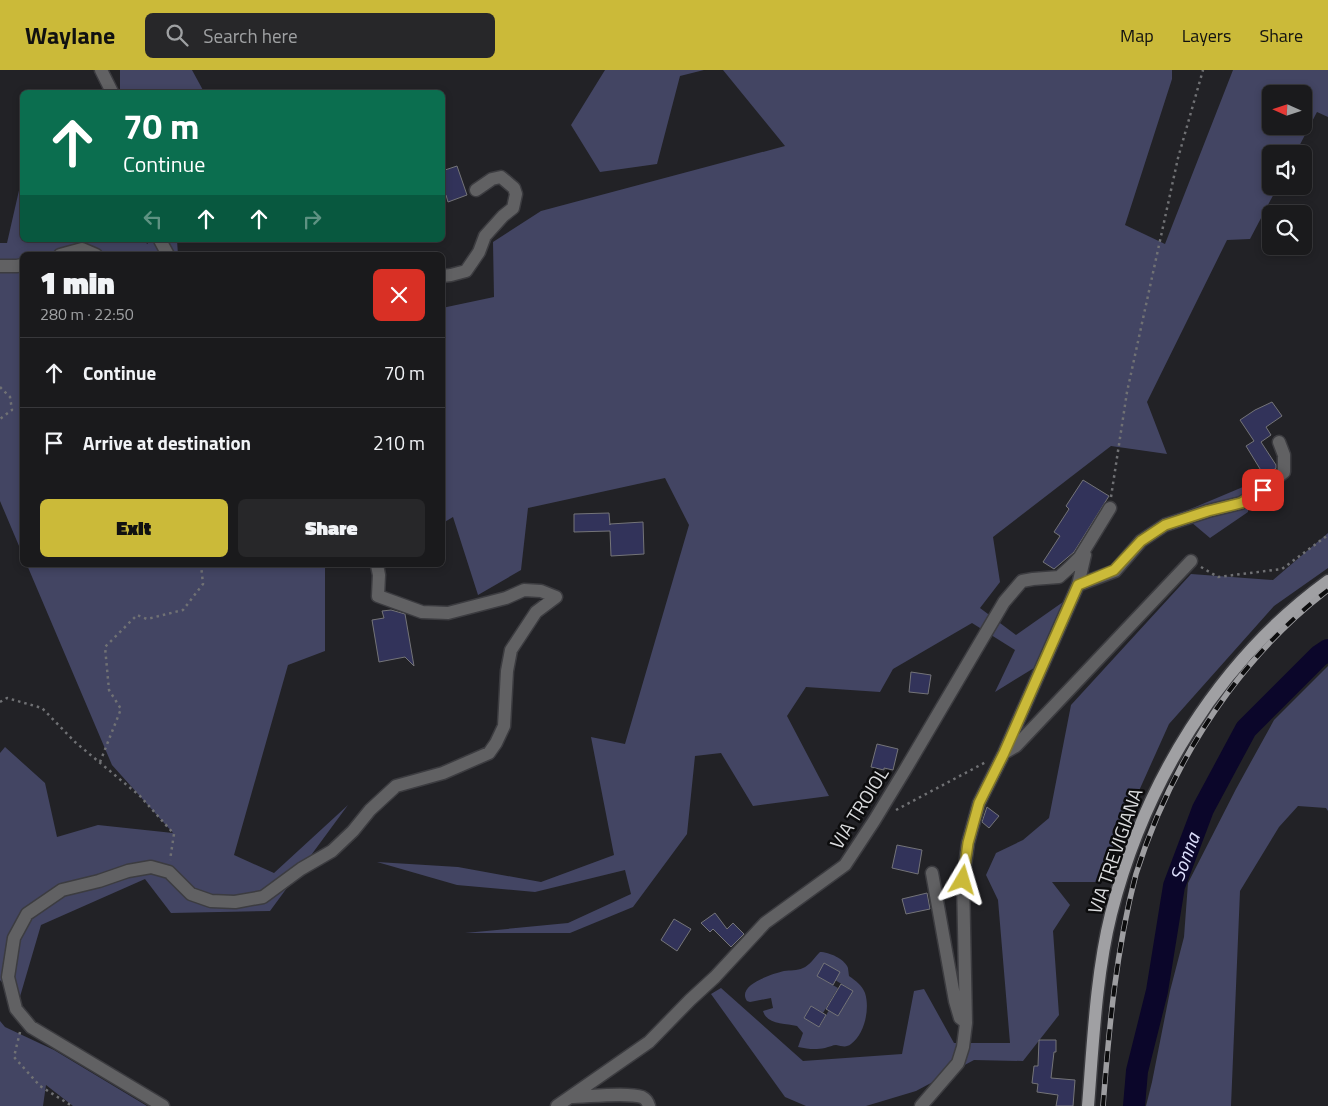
<!DOCTYPE html>
<html lang="en">
<head>
<meta charset="utf-8">
<style>
  :root { --surface:#1a1a1c; --page:#272729; --text:#f1f3f6; --muted:#9fa1a3; --line:#38383b; --accent:#cbba39 }
  body { margin:0; font-family:"Titillium Web",sans-serif; background:var(--page); color:var(--text); height:100vh; display:flex; flex-direction:column; font-size:19px; white-space:nowrap }
  * { box-sizing:border-box; margin:0 }
  p { font-size:16px; color:var(--muted) }
  .icon { flex:none; width:28px; height:28px; fill:none; stroke:currentColor; stroke-width:2; stroke-linecap:round; stroke-linejoin:round }
  .map { position:relative; flex:1; overflow:hidden }
  .panel { position:absolute; left:20px; top:182px; width:425px; height:315px; display:flex; flex-direction:column; background:var(--surface); border-radius:8px; box-shadow:0 2px 8px #0003,0 0 0 1px var(--line) }
  .panel>* { flex:none }
  .hud { position:absolute; left:20px; top:20px; width:425px; height:152px; border-radius:8px; box-shadow:0 2px 8px #0003,0 0 0 1px var(--line); background:#0b6e4f; color:#fff; overflow:hidden }
  .needle { width:32px; rotate:273deg }
  .controls { position:absolute; left:1262px; top:15px; display:grid; gap:10px }
  .controls a { display:grid; place-items:center; width:50px; height:50px; border-radius:8px; background:var(--surface); box-shadow:0 2px 8px #0003,0 0 0 1px var(--line); font-size:25px }
  .pin { position:absolute; display:grid; place-items:center; width:42px; height:42px; color:#fff; margin:-21px; border-radius:10px; box-shadow:0 2px 8px #0006 }
  .me { position:absolute; width:55px; margin:-28px; rotate:7deg; stroke-linejoin:round; filter:drop-shadow(0 0 4px #0008) }
  .turn { display:flex; align-items:center; gap:18px; height:105px; padding:0 20px; font-size:22px }
  .turn .icon { width:65px; height:65px; stroke-width:2.5 }
  .turn b { display:block; font-size:35px; line-height:42px }
  .lanes { display:flex; align-items:center; height:48px; padding:0 20px; background:#0003; justify-content:center; gap:25px; direction:ltr }
  .lanes .off { opacity:.35 }
  .round { display:grid; place-items:center; flex:none; width:52px; height:52px; border-radius:8px; background:var(--page) }
  .headline { display:flex; align-items:center; justify-content:space-between; height:85px; padding:0 20px }
  h1 { font-size:30px; font-weight:800; line-height:38px }
  .cta { display:flex; gap:10px; margin-top:auto; padding:10px 20px }
  .cta a { flex:1; height:58px; border-radius:8px; background:var(--accent); color:#111; font-size:20px; font-weight:800; line-height:58px; text-align:center }
  .cta a+a { background:var(--page); color:var(--text) }
  ul { padding:0; list-style:none }
  li { display:flex; align-items:center; gap:15px; height:70px; padding:0 20px; border-top:1px solid var(--line) }
  li div { flex:1 }
  li b { display:block; font-size:19px }
  li em { font-style:normal }
  header { display:flex; align-items:center; gap:30px; box-sizing:border-box; height:70px; padding:0 25px; background:var(--accent); color:#111 }
  header strong { font-size:24px }
  nav { display:flex; gap:28px; margin-inline-start:auto; font-size:18px }
  .search { width:350px; height:45px; background:var(--page); display:flex; align-items:center; gap:12px; box-sizing:border-box; padding:0 18px; border-radius:8px; color:var(--muted); font-size:19px }
  .map>svg:first-child { display:block }
  .green { fill:#434563; fill-rule:evenodd }
  .lines { fill:none; stroke-linecap:round; stroke-linejoin:round }
  .river { stroke:#0b062a; stroke-width:22 }
  .building { fill:#32335a; stroke:#747478 }
  .minor-casing { stroke:#3c3c40; stroke-width:15 }
  .major-casing { stroke:#3c3c40; stroke-width:15 }
  .path { stroke:#707174; stroke-width:2.5; stroke-dasharray:2.5 4; stroke-linecap:butt }
  .minor { stroke:#616163; stroke-width:12 }
  .major { stroke:#a0a0a3; stroke-width:12 }
  .rail-casing { stroke:#9e9ea1; stroke-width:5.5 }
  .rail { stroke:#0c0c0d; stroke-width:4; stroke-dasharray:11; stroke-linecap:butt }
  .route-casing { stroke:#847925; stroke-width:12 }
  .route { stroke:#cbba39; stroke-width:9 }
  .labels { text-anchor:middle; stroke-width:5; stroke-linejoin:round; paint-order:stroke }
  .street-label { font-size:19px; fill:#dbdcde; stroke:#0c0c0d }
  .water-label { font-size:20px; font-style:italic; fill:#dee0fd; stroke:#0c0c0d }
</style>
</head>
<body>
<header>
<strong>Waylane</strong>
<div class="search"><svg class="icon" aria-label="search" viewBox="0 0 24 24"><circle cx="10" cy="10" r="6"/><path d="M15 15l6 6"/></svg>Search here</div>
<nav><a>Map</a><a>Layers</a><a>Share</a></nav>
</header>
<div class="map">
<svg width="1328" height="1036" viewBox="0 0 1328 1036">
  <rect width="100%" height="100%" fill="#222226"/>
  <path class="green" d="M120 0H192L204 22H120Z
    M605 0H704L680 6 657 94 600 102 571 55Z
    M723 0H1172V9L1125 155 1165 174 1233 0H1328V47L1317 42 1295 84H1271V116H1278L1250 169 1227 170 1147 332 1167 384 1111 376 993 467 1000 512 980 538 1016 565 1063 532 1034 598 995 622 1015 580 972 553 893 599 880 622 806 617 787 646 829 726 753 736 721 683 695 686 687 764 633 837 570 863H465L568 853 631 824 625 800 535 822 457 815 377 792 458 797 541 812 614 785 591 667 625 674 689 455 665 408 528 438 521 500 478 525 453 447 443 453 442 238 494 227 493 172 541 141 785 76ZM1271 24H1304V56H1271Z
    M20 116 22 117V170H140L148 174 147 170H177L178 185H22V483L0 431V173H7Z
    M1250 414 1248 442 1210 468 1191 452 1154 467 1155 454Z
    M1328 463V498L1274 536 1169 654 1098 812H1052L1070 835 1053 861 1059 945 1023 991 974 990 916 1021 866 1036H806L785 1027 711 924 721 918 803 991 902 984 914 921 924 919 954 973H1010L998 830 986 805 996 783 1023 770 1049 748 1071 635 1191 504 1273 510Z
    M27 495H325V581L288 595 234 785 274 803 348 735 270 841 171 843 145 809 41 855 19 930 0 910V683L5 677 45 713 57 767 98 755 173 763 112 695Z
    M1328 596V741L1326 738 1298 736 1279 757 1240 821 1231 1036H1146L1152 1012 1170 921 1184 867 1188 813 1236 719 1274 650Z
    M820 882C829 882 845 889 848 898 848 899 849 905 849 906 856 911 862 915 865 923 870 938 865 964 851 974 846 978 842 976 836 975 833 975 829 977 825 978 815 980 808 979 798 977L803 963 797 956C785 953 767 955 763 941L773 938 771 928 750 932 747 931C736 915 772 904 784 901 790 900 797 901 803 898 809 896 815 887 820 882ZM817 906 835 910 853 921 838 946 829 940 820 956 804 948 811 936 823 943 838 918Z
    M0 951 5 957 54 980 147 1036H73L46 1015 43 1036H0Z"/>
  <g class="lines">
    <path class="river" id="s1" d="M1134 1036 1137 1001 1157 921 1174 816 1203 739 1246 659 1319 586 1328 580"/>
  </g>
  <path class="building" d="M457 96 467 125 448 132 446 125 442 126V101Z
    M1272 332 1282 346 1266 357 1271 365 1261 372 1276 395V398L1265 407 1246 376 1254 371 1240 350 1255 340Z
    M1083 410 1109 426 1074 482 1054 499 1043 492 1060 466 1054 462 1069 439 1066 436Z
    M609 443 610 455V454L643 452 644 484 611 486 610 461 574 462V444Z
    M391 540 405 544 414 596 405 587 379 592 372 550 384 548 382 541Z
    M911 602 931 605 928 624 909 622Z
    M877 674 898 679 893 700 884 698V700L871 697Z
    M987 737 999 746 989 758 982 752Z
    M897 775 922 780 918 804 892 798Z
    M927 823 930 839 906 844 902 829Z
    M715 843 727 859 733 853 744 864 731 877 713 859 710 862 701 853Z
    M674 849 691 859 677 881 661 870Z
    M824 893 840 902 833 915 817 906Z
    M841 914 853 921 838 946 826 939Z
    M811 936 826 945 819 957 804 948Z
    M1039 970H1056V982H1054L1051 1008 1075 1010 1073 1036H1056L1058 1025 1037 1022 1038 1014 1032 1013 1034 996H1038Z"/>
  <g class="lines">
    <g class="minor-casing">
      <path id="minor" d="M101 0 112 22
        M160 170 168 185
        M60 185 82 179 96 185
        M0 196H17L22 195
        M442 206 451 205 466 201 479 182 485 166 503 146 513 138 516 124 514 118 501 107 492 109 476 120
        M1078 515 1115 501 1141 471 1165 455 1208 441 1241 433 1263 419 1284 402V385L1279 372
        M1004 683 1016 676 1191 491
        M932 803 955 931 960 948 964 951
        M570 1027C587 1027 627 1022 642 1027 646 1029 648 1032 649 1036
        M163 1036 31 957 16 939 8 907 14 868 27 844 62 820 99 811 128 801 151 797 169 802 191 824 211 831 235 832 263 827 301 799 332 781 353 761 370 740 396 716 443 703 489 683 496 673 504 656 507 601 511 580 536 542 556 527 541 521 524 520 506 528 448 543 422 542 378 526 379 505 377 495
        M557 1036 649 972 690 930 715 907 765 853 845 795 874 751 905 700 1004 532 1022 511 1033 509 1059 507 1069 498 1080 487 1110 438
        M921 1036 958 993 963 977 966 953 963 810 968 773 979 733 1004 683 1078 515 1085 485 1084 483"/>
    </g>
    <g class="major-casing">
      <path id="major" d="M1088 1036C1093 974 1096 904 1111 844 1144 714 1218 591 1328 511"/>
    </g>
    <path class="path" d="M0 317 10 327 12 340 0 349
      M1111 427 1127 322 1178 88 1203 0
      M1201 497 1218 507 1282 499 1328 465
      M0 632 7 628 42 638 75 672 140 726 174 764 170 790
      M100 692 121 639 109 620 105 577 137 545 147 549 183 540 203 514 201 495
      M896 740 986 692
      M20 962 14 987 40 1016 72 1036"/>
    <use href="#minor" class="minor"/>
    <use href="#major" class="major"/>
    <g class="rail-casing">
      <path id="rail" d="M1103 1036C1109 958 1116 880 1136 804 1142 785 1149 766 1157 747 1194 660 1252 578 1328 520"/>
    </g>
    <use href="#rail" class="rail"/>
  </g>
  <g class="lines">
    <g class="route-casing">
      <path id="route" d="M963 810 968 773 979 733 1004 683 1078 515 1114 500 1141 471 1165 455 1208 441 1241 433 1263 420"/>
    </g>
    <use href="#route" class="route"/>
  </g>
  <g class="labels">
    <g class="street-label">
      <text transform="translate(859 738) rotate(-58)" y="7">VIA TROIOL</text>
      <text transform="translate(1115 781) rotate(-71)" y="7">VIA TREVIGIANA</text>
    </g>
    <g class="water-label">
      <text dy="7" stroke="none"><textPath href="#s1" startOffset="255">Sonna</textPath></text>
    </g>
  </g>
</svg>
<div class="controls">
<a><svg class="needle" viewBox="-14 -14 28 28"><path d="M0-13l5 13h-10z" fill="#e53935"/><path d="M0 13l5-13h-10z" fill="#9fa1a3"/></svg></a>
<a><svg class="icon" aria-label="sound" viewBox="0 0 24 24"><path d="M4 9h4l5-4v14l-5-4H4zM17 9q2 3 0 6"/></svg></a>
<a><svg class="icon" aria-label="search" viewBox="0 0 24 24"><circle cx="10" cy="10" r="6"/><path d="M15 15l6 6"/></svg></a>
</div>
<div class="pin" style="left:1263px;top:420px;background:#d93025"><svg class="icon" aria-label="arrive" viewBox="0 0 24 24"><path d="M6 21V4h12l-3 4 3 4H6"/></svg></div>
<svg class="me" style="left:963px;top:810px" viewBox="-20 -20 40 40"><path d="M0-17L14 15 0 8-14 15z" fill="#cbba39" stroke="#fff" stroke-width="4"/></svg>
<div class="hud">
<div class="turn"><svg class="icon" aria-label="ahead" viewBox="0 0 24 24"><path d="M12 20V5M6 11l6-6 6 6"/></svg><div><b>70 m</b>Continue</div></div>
<div class="lanes"><svg class="icon off" aria-label="left" viewBox="0 0 24 24"><path d="M17 20v-9H6M10 6l-5 5 5 5"/></svg><svg class="icon" aria-label="ahead" viewBox="0 0 24 24"><path d="M12 20V5M6 11l6-6 6 6"/></svg><svg class="icon" aria-label="ahead" viewBox="0 0 24 24"><path d="M12 20V5M6 11l6-6 6 6"/></svg><svg class="icon off" aria-label="right" viewBox="0 0 24 24"><path d="M7 20v-9h11M14 6l5 5-5 5"/></svg></div>
</div>
<section class="panel">
<div class="headline"><div><h1>1 min</h1><p>280 m · 22:50</p></div><a class="round" style="background:#d93025;color:#fff"><svg class="icon" aria-label="close" viewBox="0 0 24 24"><path d="M6 6l12 12M18 6L6 18"/></svg></a></div>
<ul>
<li><svg class="icon" aria-label="ahead" viewBox="0 0 24 24"><path d="M12 20V5M6 11l6-6 6 6"/></svg><div><b>Continue</b></div><em>70 m</em></li>
<li><svg class="icon" aria-label="arrive" viewBox="0 0 24 24"><path d="M6 21V4h12l-3 4 3 4H6"/></svg><div><b>Arrive at destination</b></div><em>210 m</em></li>
</ul>
<div class="cta"><a>Exit</a><a>Share</a></div>
</section>
</div>
</body>
</html>
